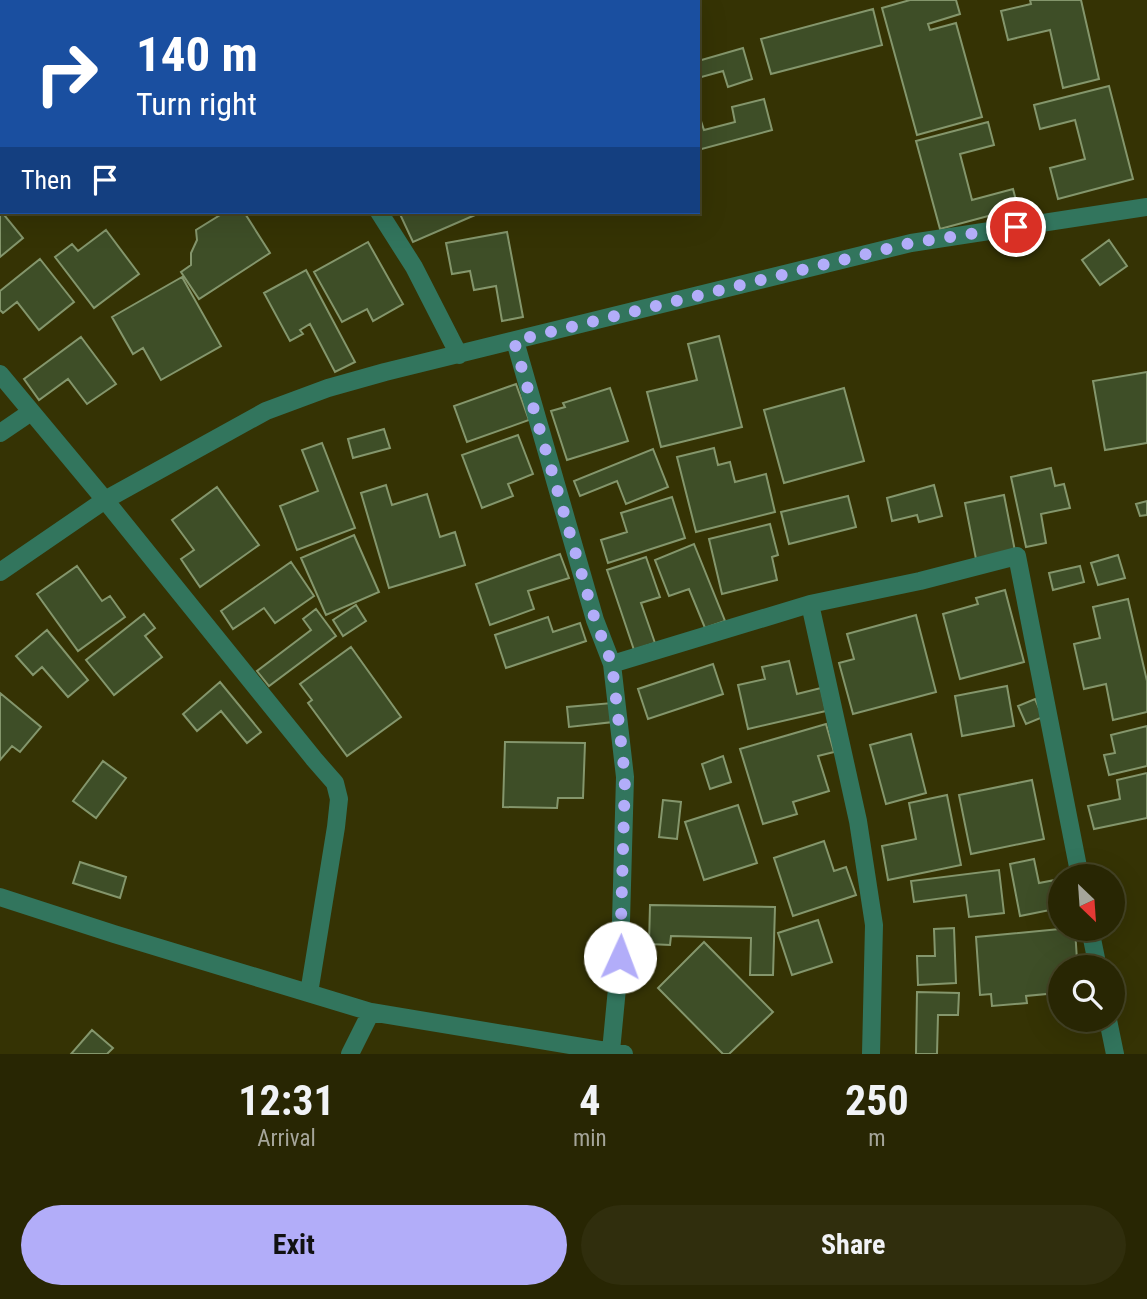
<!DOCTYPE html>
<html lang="en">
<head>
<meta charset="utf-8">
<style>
  :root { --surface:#282603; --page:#302e0d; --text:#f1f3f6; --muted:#a5a59a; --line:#444325; --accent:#b2adf9 }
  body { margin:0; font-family:"Roboto Condensed",sans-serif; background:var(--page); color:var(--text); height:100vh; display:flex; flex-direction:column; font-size:26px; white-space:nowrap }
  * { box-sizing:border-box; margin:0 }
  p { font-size:23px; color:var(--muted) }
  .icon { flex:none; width:38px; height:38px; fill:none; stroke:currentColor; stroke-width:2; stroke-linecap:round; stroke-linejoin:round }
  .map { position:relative; height:1054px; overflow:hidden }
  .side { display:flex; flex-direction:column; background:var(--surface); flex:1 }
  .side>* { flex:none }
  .banner { position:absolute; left:0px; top:0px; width:700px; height:214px; box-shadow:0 7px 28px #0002,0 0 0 2px var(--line); background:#1a4fa0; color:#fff; overflow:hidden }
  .needle { width:46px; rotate:155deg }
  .fabs { position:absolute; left:1048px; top:864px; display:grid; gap:14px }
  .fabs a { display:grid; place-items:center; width:77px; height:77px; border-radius:50%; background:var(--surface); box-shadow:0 7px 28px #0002,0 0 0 2px var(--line); font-size:35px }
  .pin { position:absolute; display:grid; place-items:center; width:60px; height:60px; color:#fff; margin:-30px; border:4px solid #fff; border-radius:50%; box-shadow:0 2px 7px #0007 }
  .me { position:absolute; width:77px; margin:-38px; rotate:2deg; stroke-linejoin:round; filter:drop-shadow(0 0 5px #0008) }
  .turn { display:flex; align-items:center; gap:24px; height:147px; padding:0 21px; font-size:32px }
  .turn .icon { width:91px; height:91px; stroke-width:2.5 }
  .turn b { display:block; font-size:49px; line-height:60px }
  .then { display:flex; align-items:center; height:66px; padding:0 21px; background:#0003; gap:14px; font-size:26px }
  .eta { display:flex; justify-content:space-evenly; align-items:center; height:119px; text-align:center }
  .eta b { font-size:42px; font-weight:700; line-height:49px }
  .primary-button { display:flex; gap:14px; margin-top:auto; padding:14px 21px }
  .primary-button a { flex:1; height:80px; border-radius:42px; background:var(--accent); color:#111; font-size:28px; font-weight:700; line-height:80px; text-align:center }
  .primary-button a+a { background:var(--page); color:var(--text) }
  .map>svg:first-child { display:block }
  .building { fill:#3e4e27; stroke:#84966c; stroke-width:2 }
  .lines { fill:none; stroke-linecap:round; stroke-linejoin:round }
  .street { stroke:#32755d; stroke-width:18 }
  .route { stroke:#b2adf9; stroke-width:12; stroke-dasharray:0 21.6 }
</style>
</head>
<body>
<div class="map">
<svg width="1147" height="1054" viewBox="0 0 1147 1054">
  <rect width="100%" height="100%" fill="#353304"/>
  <path class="building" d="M0 0H19L20 2H2V59L0 55Z
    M477 0H542L539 2H478Z
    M910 0H956L960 14 928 24 930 30 956 23 982 117 917 135 882 8Z
    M1030 0H1081L1099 79 1063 88 1050 30 1008 40 1001 11 1031 4Z
    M873 9 882 45 771 74 761 39Z
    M743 48 752 79 728 87 723 71 698 78V61Z
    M1109 86 1133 179 1058 199 1050 168 1085 159 1075 120 1040 129 1034 105Z
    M764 99 772 130 698 150V112L704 130 735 122 732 107Z
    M988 122 994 145 960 154 972 200 1013 189 1018 208 940 229 916 141Z
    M0 210 23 238 0 257Z
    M225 212H244L270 253 199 299 181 272 191 265V253L197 240 196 230Z
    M399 212H482L413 242Z
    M106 230 139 274 94 308 55 257 72 244 78 251Z
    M507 232 523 317 502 321 496 286 474 290 470 271 452 274 446 243Z
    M1109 240 1127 266 1100 285 1082 260Z
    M368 242 403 304 373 321 367 309 342 322 314 272Z
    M40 259 74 302 39 330 17 302 3 313 0 310V291Z
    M306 270 355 362 335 372 310 324 300 330 303 334 290 341 264 293Z
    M182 277 221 346 161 380 143 348 133 354 112 317Z
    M719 336 742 427 661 447 647 392 697 380 688 344Z
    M81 337 116 384 87 404 68 379 39 400 24 379Z
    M1147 372V443L1105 450 1093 381Z
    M516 384 529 420 467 442 454 406Z
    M610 388 628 441 567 460 551 411 565 407 563 403Z
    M844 388 864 461 784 483 764 410Z
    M384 429 390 448 353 458 348 439Z
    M518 435 533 474 508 484 513 496 482 508 462 455Z
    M322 443 355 528 297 550 280 506 318 491 302 450Z
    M714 448 718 465 730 462 735 482 766 474 775 512 696 532 677 457Z
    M653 449 668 487 626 504 617 481 580 496 574 481Z
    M1051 468 1055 486 1064 484 1070 508 1041 514 1046 543 1026 547 1011 477Z
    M386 485 392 505 427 494 440 537 455 532 465 565 389 588 361 493Z
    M934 485 942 516 919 522 917 515 892 521 887 498Z
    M217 487 259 545 200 587 181 559 194 550 172 520Z
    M1004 495 1015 551 976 559 965 503Z
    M848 496 856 527 789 544 781 512Z
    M672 497 685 538 608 563 601 540 627 532 621 513Z
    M1147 501V515L1140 516 1136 504Z
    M770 524 778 555 772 557 777 580 722 594 709 539Z
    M354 535 379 592 326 615 301 558Z
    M694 544 725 621 705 628 689 589 669 596 655 560Z
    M560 554 569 578 528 591 534 609 490 625 476 584Z
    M1118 555 1125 578 1098 585 1091 563Z
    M646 557 660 597 641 603 655 643 634 650 607 570Z
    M291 562 314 596 275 623 264 608 233 629 221 611Z
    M77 566 102 601 110 596 125 617 78 651 37 594Z
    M1080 566 1084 582 1053 590 1049 573Z
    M1005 590 1024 662 960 679 943 614 978 604 976 598Z
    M1128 599 1147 681V712L1113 720 1106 684 1084 689 1074 644 1100 638 1093 607Z
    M356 605 366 621 343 636 333 620Z
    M316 609 336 636 269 686 257 671 311 630 303 619Z
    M144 614 155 628 145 636 162 657 114 695 86 660Z
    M916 615 936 692 853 714 839 663 854 659 847 634Z
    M548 617 553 632 580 623 586 641 506 668 495 635Z
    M47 630 88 680 68 697 42 667 33 675 16 656Z
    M351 647 401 717 347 756 308 703 312 700 300 684Z
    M789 661 797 694 821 688 826 711 748 729 738 685 765 679 762 667Z
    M713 664 723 694 648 719 638 689Z
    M220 682 261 732 247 743 221 711 197 731 183 714Z
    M1007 686 1014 726 962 736 955 696Z
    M0 693 41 727 20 752 12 746 0 760Z
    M1035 699 1043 717 1026 724 1018 706Z
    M612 703 613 722 569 727 567 707Z
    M826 724 834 752 818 756 829 791 793 802 797 814 763 824 740 749Z
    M1147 726V766L1109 775 1104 755 1115 753 1111 735Z
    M911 734 926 793 886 804 870 745Z
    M505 742 585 743 583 798H558L557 808 503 807Z
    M723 756 731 782 710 789 702 764Z
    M103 761 126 778 96 818 73 801Z
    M1147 773V818L1094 829 1088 806 1120 799 1117 780Z
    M1032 780 1044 839 971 854 959 795Z
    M947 795 961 865 888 880 882 846 916 839 909 803Z
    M663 800 681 802 677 839 659 837Z
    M738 805 757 863 704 880 685 822Z
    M824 841 834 871 846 867 856 895 793 916 774 858Z
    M1034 859 1039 883 1060 879V908L1020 916 1010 864Z
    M80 862 126 877 120 898 73 883Z
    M999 870 1004 913 969 917 966 895 914 902 911 881Z
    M650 905 775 907 773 975H750L751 938 671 936 670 945 649 944Z
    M818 920 832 962 792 975 778 933Z
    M954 928 956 983 918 985 917 956H935L934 929Z
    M1060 929H1075L1077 960H1068L1069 968H1060V988H1056L1057 993 1026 996 1027 1003 992 1006 991 994 980 995 976 937Z
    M704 942 773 1012 729 1054H723L658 988Z
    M917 992 959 993 958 1015H938L937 1054H916Z
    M92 1030 113 1048 107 1054H71Z"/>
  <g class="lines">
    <path class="street" d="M216 0 217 2
      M379 212 414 267 459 355
      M515 341 595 620 612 664 625 777 620 957 611 1051
      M0 374 105 500 314 759 335 783 339 799 336 827 309 993
      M0 433 31 412
      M0 572 105 500 266 411 328 388 385 372 911 243 1147 207
      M810 604 858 821 874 925 871 1054
      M612 664 810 604 920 581 1017 556 1080 877
      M0 897 114 934 371 1012 624 1054
      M1090 929 1098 968
      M1108 1020 1115 1054
      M350 1054 371 1012"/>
  </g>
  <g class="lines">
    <path class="route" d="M620 957 625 777 612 664 595 620 514 341 911 243 1016 227"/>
  </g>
</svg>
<div class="fabs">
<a><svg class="needle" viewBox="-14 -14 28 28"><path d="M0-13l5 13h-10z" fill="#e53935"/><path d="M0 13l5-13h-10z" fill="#a5a59a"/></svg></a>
<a><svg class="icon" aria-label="search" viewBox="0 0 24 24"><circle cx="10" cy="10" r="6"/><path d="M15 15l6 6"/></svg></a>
</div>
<div class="pin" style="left:1016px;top:227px;background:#d93025"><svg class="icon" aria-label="arrive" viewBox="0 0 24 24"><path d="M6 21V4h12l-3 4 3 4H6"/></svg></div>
<svg class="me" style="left:620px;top:957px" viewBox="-20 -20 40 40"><circle r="19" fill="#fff"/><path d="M0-13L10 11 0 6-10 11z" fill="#b2adf9"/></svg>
<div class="banner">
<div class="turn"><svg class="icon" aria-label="right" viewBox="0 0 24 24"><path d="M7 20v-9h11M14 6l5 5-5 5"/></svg><div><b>140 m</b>Turn right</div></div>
<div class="then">Then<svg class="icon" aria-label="arrive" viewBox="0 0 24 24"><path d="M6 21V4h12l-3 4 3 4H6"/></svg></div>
</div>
</div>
<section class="side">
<div class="eta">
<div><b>12:31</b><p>Arrival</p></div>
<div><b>4</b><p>min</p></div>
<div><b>250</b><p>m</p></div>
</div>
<div class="primary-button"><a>Exit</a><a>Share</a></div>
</section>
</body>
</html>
